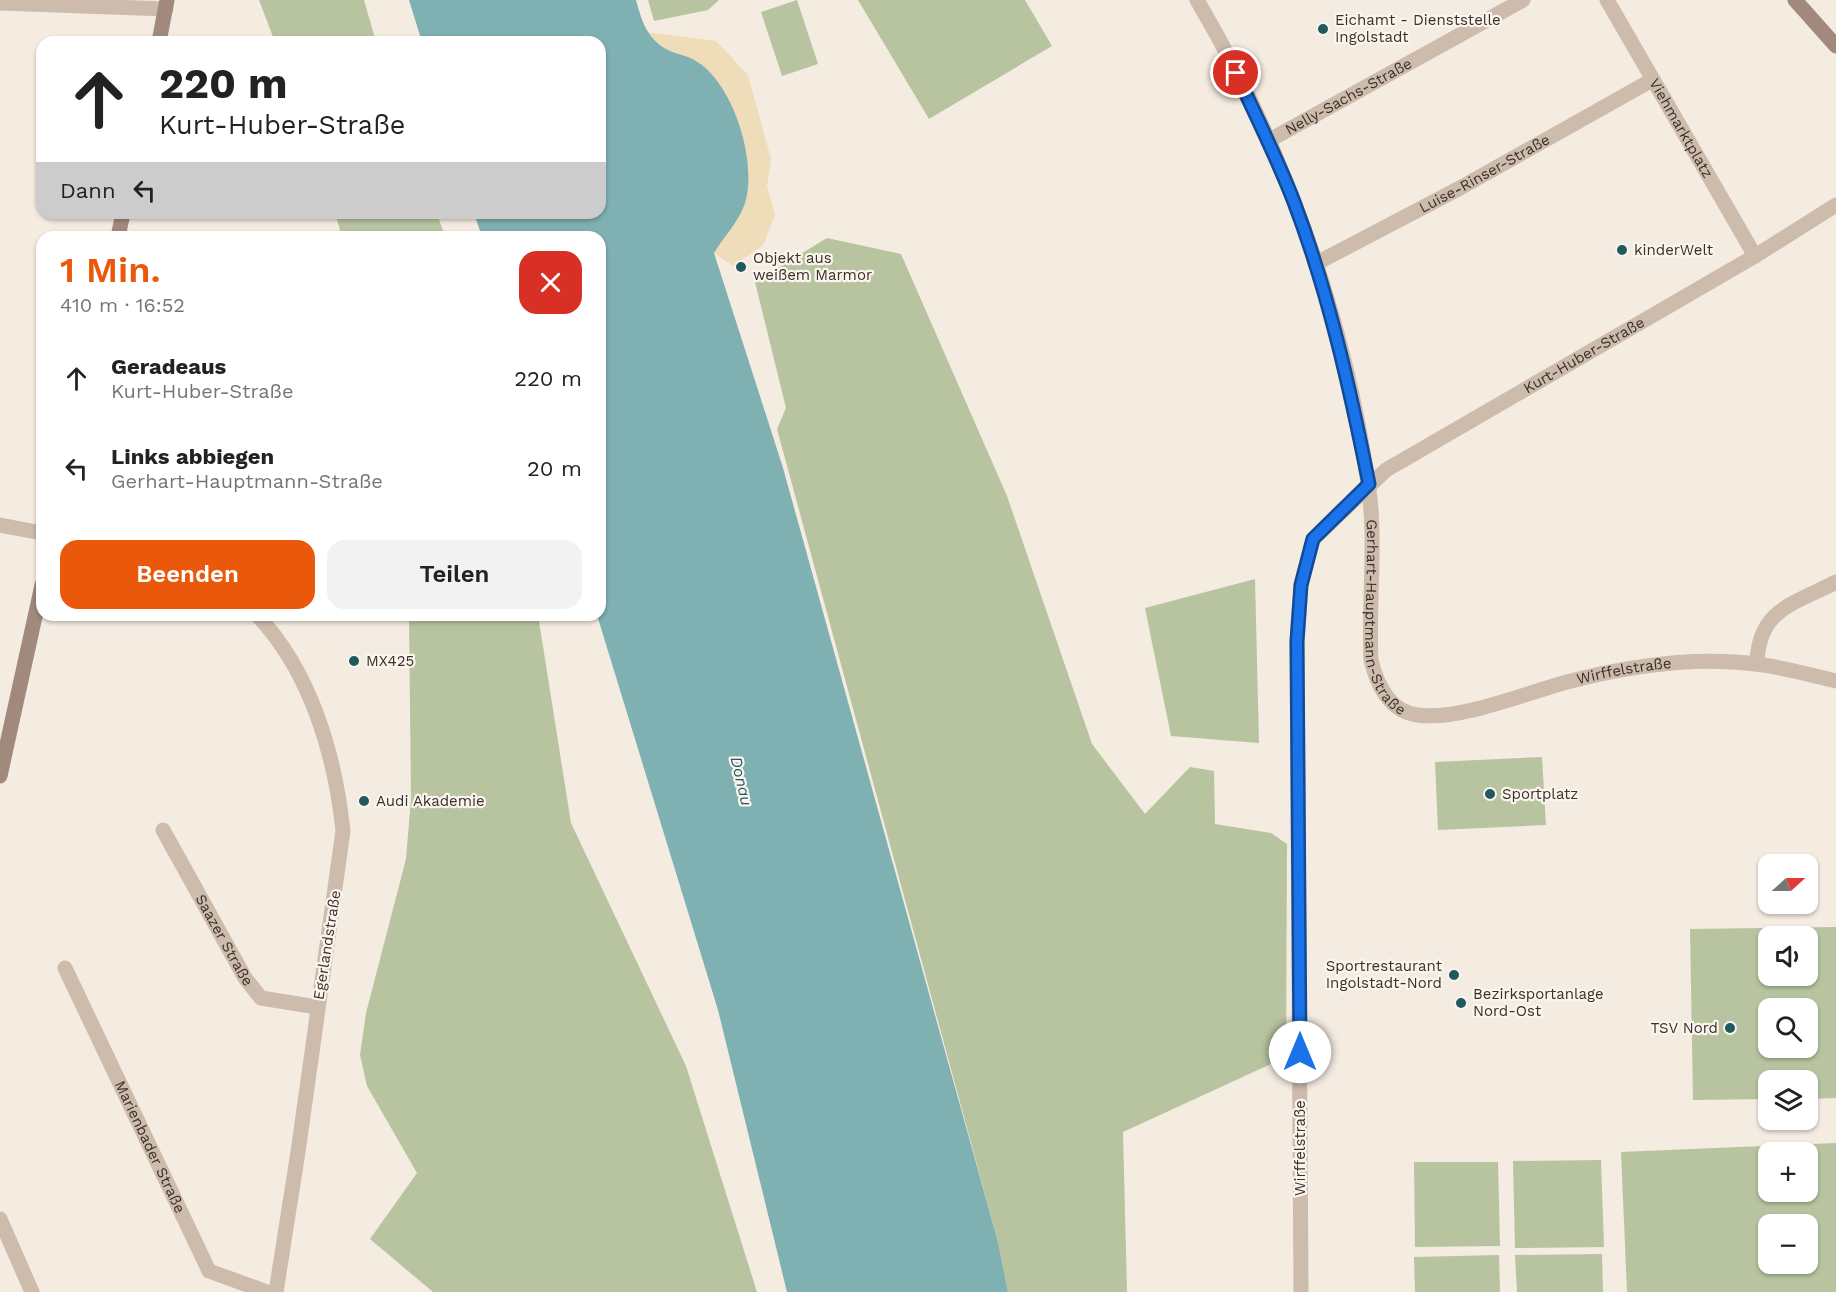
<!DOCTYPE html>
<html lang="de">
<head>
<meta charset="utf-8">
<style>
  :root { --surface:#fff; --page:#f2f2f2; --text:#222; --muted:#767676; --accent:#ea580c }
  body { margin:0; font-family:"Work Sans",sans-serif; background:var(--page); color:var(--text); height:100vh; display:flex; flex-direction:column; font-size:22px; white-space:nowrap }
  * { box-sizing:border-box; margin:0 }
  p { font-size:20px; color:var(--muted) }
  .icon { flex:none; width:33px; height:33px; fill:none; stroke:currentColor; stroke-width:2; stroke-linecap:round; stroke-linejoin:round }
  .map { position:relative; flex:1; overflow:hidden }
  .panel { position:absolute; left:36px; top:231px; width:570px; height:390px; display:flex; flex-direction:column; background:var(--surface); border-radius:18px; box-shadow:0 2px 4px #0004 }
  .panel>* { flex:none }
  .banner { position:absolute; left:36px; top:36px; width:570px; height:183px; border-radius:18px; box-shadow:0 2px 4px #0004; background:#fff; color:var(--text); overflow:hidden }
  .needle { width:39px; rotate:69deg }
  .buttons { position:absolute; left:1758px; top:854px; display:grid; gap:12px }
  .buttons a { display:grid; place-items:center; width:60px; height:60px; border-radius:12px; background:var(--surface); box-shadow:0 2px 4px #0004; font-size:30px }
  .pin { position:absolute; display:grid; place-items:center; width:51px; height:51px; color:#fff; margin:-26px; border:3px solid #fff; border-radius:50%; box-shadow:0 2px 6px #0007 }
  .me { position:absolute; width:66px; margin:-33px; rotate:0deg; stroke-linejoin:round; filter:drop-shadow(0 0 4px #0008) }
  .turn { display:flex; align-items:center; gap:21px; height:126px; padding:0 24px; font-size:27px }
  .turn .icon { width:78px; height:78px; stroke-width:2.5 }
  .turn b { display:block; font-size:42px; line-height:51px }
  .then { display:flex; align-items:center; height:57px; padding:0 24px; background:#0003; gap:12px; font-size:22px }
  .round { display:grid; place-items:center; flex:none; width:63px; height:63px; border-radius:18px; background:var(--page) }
  .overview { display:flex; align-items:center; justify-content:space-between; height:102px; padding:0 24px }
  h1 { font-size:36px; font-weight:600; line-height:45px; color:var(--accent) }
  .action { display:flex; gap:12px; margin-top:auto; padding:12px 24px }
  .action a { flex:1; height:69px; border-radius:18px; background:var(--accent); color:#fff; font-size:24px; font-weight:600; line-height:69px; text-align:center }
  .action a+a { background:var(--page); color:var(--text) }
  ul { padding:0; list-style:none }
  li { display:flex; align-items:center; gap:18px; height:90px; padding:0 24px }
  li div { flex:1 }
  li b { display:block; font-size:22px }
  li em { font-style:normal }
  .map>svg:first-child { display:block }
  .green { fill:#b8c4a0; fill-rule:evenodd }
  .sand { fill:#efdcb8 }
  .water { fill:#7fb0b2 }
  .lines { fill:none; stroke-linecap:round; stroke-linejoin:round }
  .street { stroke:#cdbbac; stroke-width:15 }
  .secondary { stroke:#a18a7d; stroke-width:15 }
  .route-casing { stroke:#114b97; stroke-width:15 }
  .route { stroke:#1a73e8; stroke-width:10 }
  .poi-dot { fill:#1f5a5e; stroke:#fbf5ee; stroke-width:2 }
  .labels { text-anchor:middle; stroke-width:4.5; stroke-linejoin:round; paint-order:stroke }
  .poi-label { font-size:15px; fill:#3b302b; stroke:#fbf5ee; text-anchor:start }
  .street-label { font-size:15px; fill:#3b302b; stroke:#fbf5ee }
  .water-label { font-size:16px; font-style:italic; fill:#1f5a5e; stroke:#fbf5ee }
</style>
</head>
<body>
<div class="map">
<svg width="1836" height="1292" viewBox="0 0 1836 1292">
  <rect width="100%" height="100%" fill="#f4ebe1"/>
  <path class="green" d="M259 0H364L376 42H275Z
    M648 0H719L708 10 654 21Z
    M797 0 818 64 782 76 761 12Z
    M858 0H1025L1052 46 929 119Z
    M335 213H437L445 237H342Z
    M827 238 901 254 1007 496 1092 744 1145 814 1190 767 1214 771 1215 824 1271 833 1287 844 1286 1057 1123 1132 1127 1292H1008L998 1242 777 429 786 408 755 282Z
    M1255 579 1259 743 1171 736 1145 608Z
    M409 615H538L571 823 686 1066 757 1292H433L370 1239 417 1173 367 1086 360 1055 366 1013 406 859 411 799Z
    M1542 757 1546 825 1438 830 1435 762Z
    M1836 927V1098L1808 1099V1080H1768V1099L1693 1100 1690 929ZM1768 936H1808V975H1768ZM1768 1008H1808V1047H1768Z
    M1836 1143V1292H1627L1621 1152ZM1768 1152H1808V1191H1768ZM1768 1224H1808V1263H1768Z
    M1601 1160 1604 1247 1515 1248 1513 1161Z
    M1414 1162H1498L1500 1246 1415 1247Z
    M1602 1254 1603 1292H1517L1515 1255Z
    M1499 1255 1500 1292H1415L1414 1257Z"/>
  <path class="sand" d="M645 32 716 41 748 75 771 159 767 186 775 215 763 245 733 266 714 253 744 207 697 61 666 49Z"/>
  <path class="water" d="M409 0H636C642 21 646 37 666 49 675 54 687 55 696 61 734 83 759 166 744 206 738 222 723 238 714 253L783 468 998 1242 1008 1292H787L718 1010 597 615H600V237H482L474 213H600V42H422Z"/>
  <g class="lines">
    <g class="street">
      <path id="s1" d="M1197 0C1283 146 1344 315 1368 483 1377 541 1368 602 1371 660 1377 685 1389 711 1417 715 1459 721 1526 693 1567 682 1628 666 1693 656 1756 664 1783 667 1810 675 1836 681"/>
      <path id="s2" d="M1607 0 1755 256"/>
      <path d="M0 3 166 9"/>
      <path id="s3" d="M1268 141 1523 0"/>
      <path id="s4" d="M1315 264 1460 188 1652 80"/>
      <path d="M0 525 42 533"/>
      <path d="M257 615C311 672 335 755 343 831L298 1152 276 1292"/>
      <path d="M1757 664C1758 609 1794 604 1836 582"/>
      <path id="s5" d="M163 830 245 978 261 998 317 1007"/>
      <path id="s6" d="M65 968 209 1271 267 1292"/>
      <path d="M0 1219 32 1292"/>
      <path id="s7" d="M1301 1292 1297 641 1301 585 1313 539 1386 470 1755 256 1836 205"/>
    </g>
    <path class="secondary" d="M1795 0 1836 46
      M159 42 167 0
      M118 237 123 213
      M0 776 42 585"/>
  </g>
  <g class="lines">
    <g class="route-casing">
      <path id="route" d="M1236 73C1256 116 1277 158 1294 202 1329 294 1350 389 1369 484L1313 539 1301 585 1297 641 1300 1052"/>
    </g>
    <use href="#route" class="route"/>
  </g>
  <g class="poi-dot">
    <circle cx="1323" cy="29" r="6"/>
    <circle cx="1622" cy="250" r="6"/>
    <circle cx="741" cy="267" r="6"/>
    <circle cx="354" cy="661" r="6"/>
    <circle cx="1490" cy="794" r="6"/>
    <circle cx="364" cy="801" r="6"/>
    <circle cx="1454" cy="975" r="6"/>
    <circle cx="1461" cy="1003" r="6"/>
    <circle cx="1730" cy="1028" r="6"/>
  </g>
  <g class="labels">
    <g class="poi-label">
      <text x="1335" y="25">Eichamt - Dienststelle<tspan x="1335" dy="17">Ingolstadt</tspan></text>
      <text x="1634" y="255">kinderWelt</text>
      <text x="753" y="263">Objekt aus<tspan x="753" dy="17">weißem Marmor</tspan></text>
      <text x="366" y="666">MX425</text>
      <text x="1502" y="799">Sportplatz</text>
      <text x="376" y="806">Audi Akademie</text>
      <text x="1442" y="971" text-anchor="end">Sportrestaurant<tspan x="1442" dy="17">Ingolstadt-Nord</tspan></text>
      <text x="1473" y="999">Bezirksportanlage<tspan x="1473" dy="17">Nord-Ost</tspan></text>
      <text x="1718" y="1033" text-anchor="end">TSV Nord</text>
    </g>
    <g class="street-label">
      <text dy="5" stroke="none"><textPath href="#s3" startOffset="92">Nelly-Sachs-Straße</textPath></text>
      <text dy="5" stroke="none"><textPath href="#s2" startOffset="148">Viehmarktplatz</textPath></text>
      <text dy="5" stroke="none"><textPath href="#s4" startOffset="192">Luise-Rinser-Straße</textPath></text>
      <text dy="5" stroke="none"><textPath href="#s7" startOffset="1084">Kurt-Huber-Straße</textPath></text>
      <text dy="5" stroke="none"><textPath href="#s1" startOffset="654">Gerhart-Hauptmann-Straße</textPath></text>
      <text dy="5" stroke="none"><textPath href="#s1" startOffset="982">Wirffelstraße</textPath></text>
      <text dy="5" stroke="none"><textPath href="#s5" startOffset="126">Saazer Straße</textPath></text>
      <text transform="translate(327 945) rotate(-81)" y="5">Egerlandstraße</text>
      <text dy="5" stroke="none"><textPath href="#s6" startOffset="198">Marienbader Straße</textPath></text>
      <text transform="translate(1300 1148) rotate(-90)" y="5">Wirffelstraße</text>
    </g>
    <g class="water-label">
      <text transform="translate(742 781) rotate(77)" y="6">Donau</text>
    </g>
  </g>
</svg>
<div class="buttons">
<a><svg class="needle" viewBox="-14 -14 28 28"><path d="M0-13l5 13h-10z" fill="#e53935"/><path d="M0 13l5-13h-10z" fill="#767676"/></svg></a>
<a><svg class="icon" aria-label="sound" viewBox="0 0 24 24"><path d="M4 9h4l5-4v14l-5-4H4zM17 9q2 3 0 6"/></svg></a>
<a><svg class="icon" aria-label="search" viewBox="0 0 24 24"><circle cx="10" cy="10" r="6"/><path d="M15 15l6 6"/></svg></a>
<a><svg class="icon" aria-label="layers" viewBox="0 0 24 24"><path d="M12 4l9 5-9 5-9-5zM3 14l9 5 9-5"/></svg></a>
<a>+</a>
<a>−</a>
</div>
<div class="pin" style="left:1236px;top:73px;background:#d93025"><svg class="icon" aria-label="arrive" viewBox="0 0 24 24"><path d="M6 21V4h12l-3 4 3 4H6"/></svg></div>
<svg class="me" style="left:1300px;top:1052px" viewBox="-20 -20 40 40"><circle r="19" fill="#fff"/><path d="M0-13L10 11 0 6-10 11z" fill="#1a73e8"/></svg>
<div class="banner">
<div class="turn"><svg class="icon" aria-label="ahead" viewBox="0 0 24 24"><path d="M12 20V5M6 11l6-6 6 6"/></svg><div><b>220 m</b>Kurt-Huber-Straße</div></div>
<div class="then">Dann<svg class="icon" aria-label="left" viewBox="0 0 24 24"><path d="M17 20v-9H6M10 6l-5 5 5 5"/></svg></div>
</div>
<section class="panel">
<div class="overview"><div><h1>1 Min.</h1><p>410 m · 16:52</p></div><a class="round" style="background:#d93025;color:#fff"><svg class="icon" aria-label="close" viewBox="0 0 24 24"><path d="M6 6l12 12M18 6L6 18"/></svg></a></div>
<ul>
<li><svg class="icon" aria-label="ahead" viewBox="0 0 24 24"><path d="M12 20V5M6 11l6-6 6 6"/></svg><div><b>Geradeaus</b><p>Kurt-Huber-Straße</p></div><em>220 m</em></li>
<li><svg class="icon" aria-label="left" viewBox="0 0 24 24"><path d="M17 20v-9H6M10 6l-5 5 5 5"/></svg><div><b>Links abbiegen</b><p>Gerhart-Hauptmann-Straße</p></div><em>20 m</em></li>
</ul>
<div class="action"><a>Beenden</a><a>Teilen</a></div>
</section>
</div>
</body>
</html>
